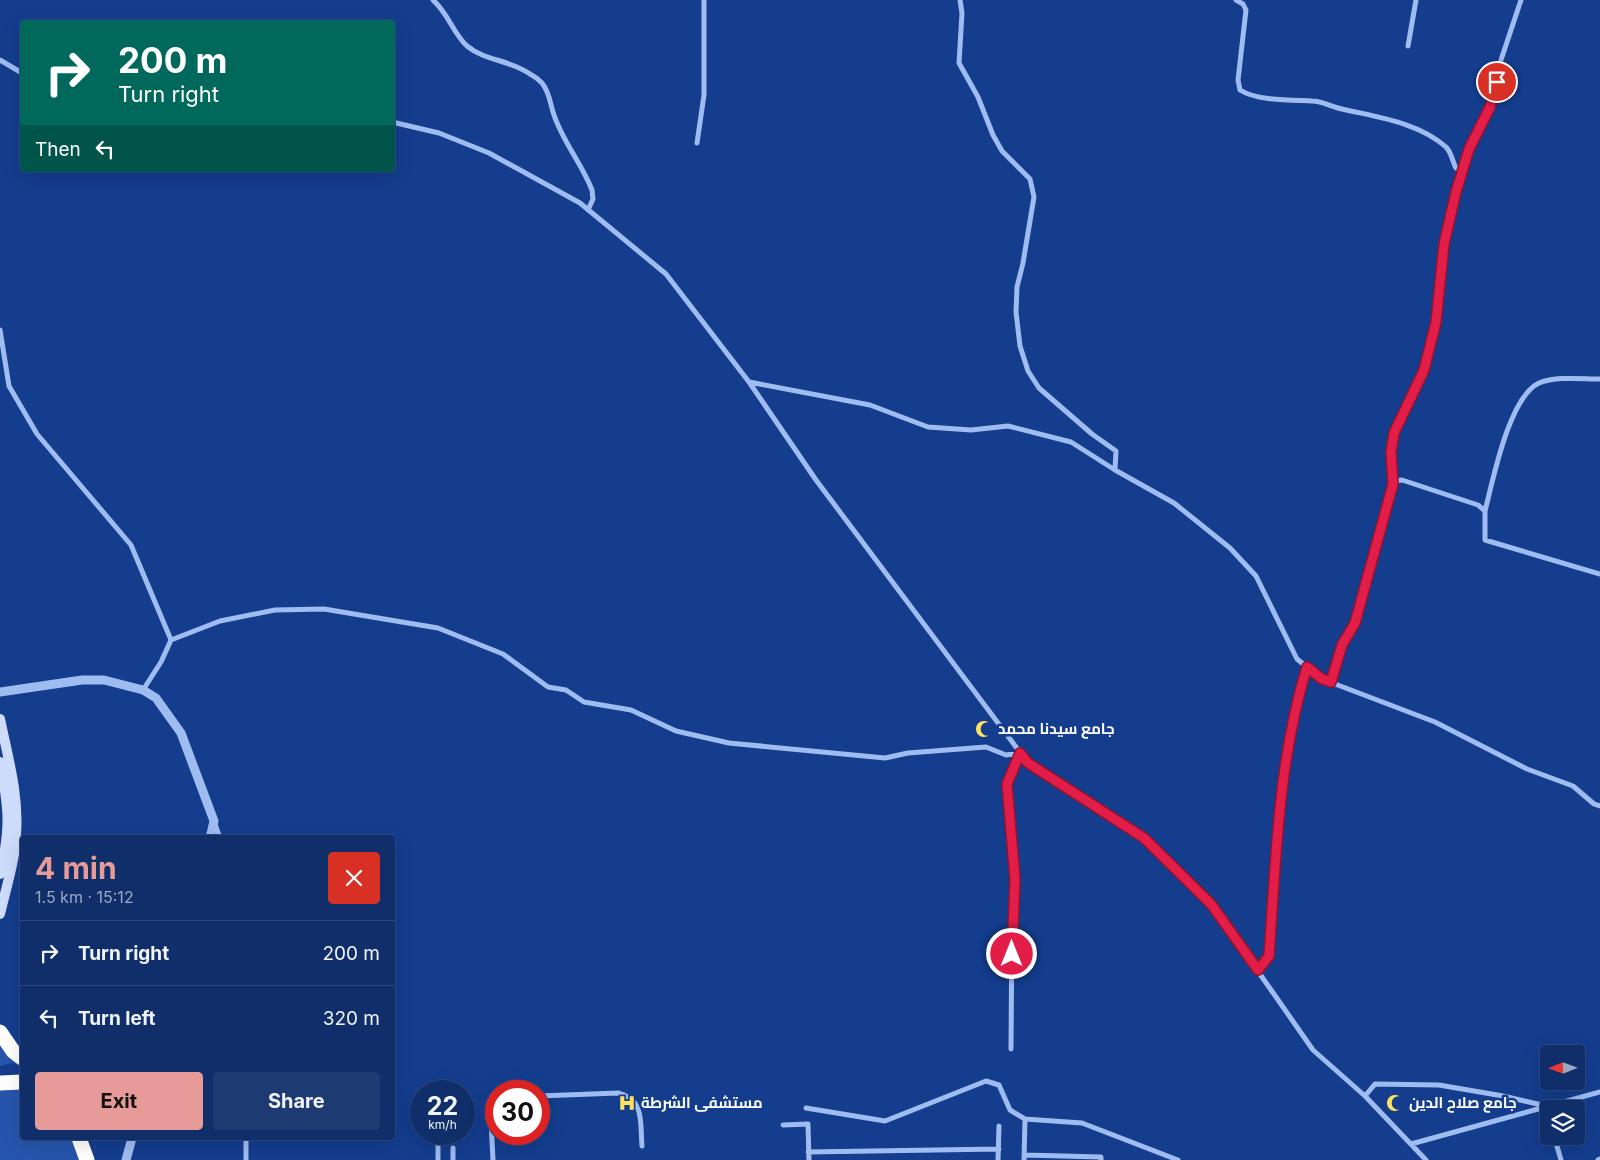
<!DOCTYPE html>
<html lang="en">
<head>
<meta charset="utf-8">
<style>
  :root { --surface:#0f2e6a; --page:#1d3a72; --text:#f1f3f6; --muted:#9ba8c1; --line:#2f4a7e; --accent:#e69b98 }
  body { margin:0; font-family:Inter,Cairo,sans-serif; background:var(--page); color:var(--text); height:100vh; display:flex; flex-direction:column; font-size:19px; white-space:nowrap }
  * { box-sizing:border-box; margin:0 }
  p { font-size:16px; color:var(--muted) }
  .icon { flex:none; width:28px; height:28px; fill:none; stroke:currentColor; stroke-width:2; stroke-linecap:round; stroke-linejoin:round }
  .map { position:relative; flex:1; overflow:hidden }
  .sheet { position:absolute; left:20px; top:835px; width:375px; height:305px; display:flex; flex-direction:column; background:var(--surface); border-radius:5px; box-shadow:0 5px 20px #0002,0 0 0 1px var(--line) }
  .sheet>* { flex:none }
  .hud { position:absolute; left:20px; top:20px; width:375px; height:152px; border-radius:5px; box-shadow:0 5px 20px #0002,0 0 0 1px var(--line); background:#00695c; color:#fff; overflow:hidden }
  .needle { width:32px; rotate:269deg }
  .buttons { position:absolute; left:1540px; top:1045px; display:grid; gap:10px }
  .buttons a { display:grid; place-items:center; width:45px; height:45px; border-radius:5px; background:var(--surface); box-shadow:0 5px 20px #0002,0 0 0 1px var(--line); font-size:25px }
  .speed { position:absolute; left:410px; top:1080px; display:flex; gap:10px; font-size:25px; font-weight:700; text-align:center }
  .speed>* { display:grid; place-content:center; width:65px; height:65px; border-radius:50%; background:var(--surface); box-shadow:0 5px 20px #0002,0 0 0 1px var(--line); line-height:1 }
  .speed small { font-size:12px; font-weight:400 }
  .speed .limit { border:8px solid #d22; background:#fff; color:#111 }
  .pin { position:absolute; display:grid; place-items:center; width:42px; height:42px; color:#fff; margin:-21px; border:2px solid #fff; border-radius:50%; box-shadow:0 1px 5px #0007 }
  .me { position:absolute; width:55px; margin:-28px; rotate:0deg; stroke-linejoin:round; filter:drop-shadow(0 0 4px #0008) }
  .turn { display:flex; align-items:center; gap:18px; height:105px; padding:0 15px; font-size:22px }
  .turn .icon { width:65px; height:65px; stroke-width:2.5 }
  .turn b { display:block; font-size:35px; line-height:42px }
  .then { display:flex; align-items:center; height:48px; padding:0 15px; background:#0003; gap:10px; font-size:19px }
  .round { display:grid; place-items:center; flex:none; width:52px; height:52px; border-radius:5px; background:var(--page) }
  .head { display:flex; align-items:center; justify-content:space-between; height:85px; padding:0 15px }
  h1 { font-size:30px; font-weight:700; line-height:38px; color:var(--accent) }
  .button { display:flex; gap:10px; margin-top:auto; padding:10px 15px }
  .button a { flex:1; height:58px; border-radius:5px; background:var(--accent); color:#111; font-size:20px; font-weight:700; line-height:58px; text-align:center }
  .button a+a { background:var(--page); color:var(--text) }
  ul { padding:0; list-style:none }
  li { display:flex; align-items:center; gap:15px; height:65px; padding:0 15px; border-top:1px solid var(--line) }
  li div { flex:1 }
  li b { display:block; font-size:19px }
  li em { font-style:normal }
  .map>svg:first-child { display:block }
  .green { fill:#2655ad }
  .lines { fill:none; stroke-linecap:round; stroke-linejoin:round }
  .minor { stroke:#9fbcf1; stroke-width:5 }
  .tertiary { stroke:#9fbcf1; stroke-width:9 }
  .secondary { stroke:#cddcfb; stroke-width:10 }
  .motorway { stroke:#fff; stroke-width:15 }
  .route-casing { stroke:#92132f; stroke-width:12 }
  .route { stroke:#e11d48; stroke-width:9 }
  .labels { text-anchor:middle; stroke-width:5; stroke-linejoin:round; paint-order:stroke }
  .poi-label { font-size:15px; font-weight:bold; fill:#fff; stroke:#143d8e; text-anchor:start }
</style>
</head>
<body>
<div class="map">
<svg width="1600" height="1160" viewBox="0 0 1600 1160">
  <rect width="100%" height="100%" fill="#143d8e"/>
  <path class="green" d="M0 1034 22 1056V1065L12 1063 0 1066Z
    M0 1079H22V1138H73L80 1160H0Z"/>
  <g class="lines">
    <path class="minor" d="M433 0C448 13 453 33 467 46 485 61 511 60 530 74 534 76 539 80 542 83 550 93 550 104 554 115 563 142 582 164 592 190L593 199 588 210
      M960 0 962 13 959 63 978 97 993 135 1002 151 1030 179 1034 197 1023 263 1017 287 1016 312 1020 346 1028 371 1039 388 1092 434 1116 451 1115 470
      M1236 0 1243 4 1246 10 1238 80 1240 90C1257 101 1291 100 1312 101 1322 101 1332 107 1342 109 1376 117 1418 122 1446 147 1452 153 1452 161 1456 168L1463 170
      M1408 46 1416 0
      M0 60 22 73
      M392 122 439 133 489 153 580 203 666 274 749 382 816 480 1028 763 1144 838 1211 904 1313 1050 1365 1096 1426 1160
      M697 143 704 95V0
      M0 330 9 386 37 434 131 545 171 640 161 662 143 690
      M749 382 870 405 928 427 971 430 1008 426 1071 442 1115 470 1174 503 1230 548 1256 576 1297 659 1322 679 1435 722 1527 769 1573 786 1594 804 1600 806
      M1393 484 1391 452 1394 433 1424 370 1435 322 1444 244 1456 192 1475 133 1490 107 1501 60 1521 0
      M1485 511C1493 480 1509 397 1539 383 1557 376 1581 379 1600 379
      M171 640 220 621 275 610 324 609 438 628 503 654 548 687 566 690 584 702 631 710 676 731 729 743 885 758 908 753 986 747 1006 755 1020 753 1007 784 1015 879 1012 916 1011 1049
      M1331 682 1342 645 1355 623 1393 484 1396 481 1402 480 1478 505 1485 511V540L1600 574
      M215 824 220 838
      M1258 970 1269 956C1276 859 1278 760 1307 667
      M539 1096 618 1093C645 1100 640 1122 642 1146
      M1365 1096 1375 1084 1439 1085 1503 1096 1546 1106 1549 1117
      M806 1108 885 1121 986 1081 999 1085 1010 1110 1025 1119 1082 1123 1178 1160
      M783 1125 808 1124 809 1160
      M1554 1136 1561 1160
      M438 1144V1160
      M1411 1144 1600 1092
      M453 1148V1160
      M808 1152 999 1149
      M1024 1155 1101 1157V1160
      M246 1160V1138
      M493 1160 490 1102 496 1097
      M998 1160 999 1126
      M1024 1160 1025 1119
      M1598 1160 1600 1159"/>
    <path class="tertiary" d="M0 692 82 680H104L143 690 156 698 181 733 214 821 210 838
      M126 1160 132 1138"/>
    <path class="secondary" d="M0 719C8 758 19 795 16 834 15 861 6 888 0 914
      M0 762C9 808 11 828 0 874"/>
    <path class="motorway" d="M0 1032 13 1051 22 1058
      M0 1083 22 1082
      M79 1138 87 1160"/>
  </g>
  <g class="lines">
    <g class="route-casing">
      <path id="route" d="M1012 954 1015 879 1007 784 1020 753 1028 763 1144 838 1211 904 1258 970 1269 956C1276 859 1278 761 1307 667L1322 679 1331 682 1342 645 1355 623 1393 484 1391 452 1394 433 1424 370 1436 322 1444 244 1456 192 1469 149 1490 107 1497 82"/>
    </g>
    <use href="#route" class="route"/>
  </g>
  <defs>
    <g id="mosque-bare" transform="scale(1.35)"><path d="M3.5-4.9A6 6 0 1 0 3.5 4.9A5 5 0 1 1 3.5-4.9Z" fill="#ffe15e" stroke="#143d8e" stroke-width="2.5" paint-order="stroke"/></g>
    <g id="hospital-bare" transform="scale(1.35)"><path d="M-5-5h3v3.5h4V-5h3V5h-3V1.5h-4V5h-3Z" fill="#ffe15e" stroke="#143d8e" stroke-width="2.5" paint-order="stroke"/></g>
  </defs>
  <g fill-rule="evenodd">
    <use href="#mosque-bare" x="984" y="729"/>
    <use href="#hospital-bare" x="627" y="1103"/>
    <use href="#mosque-bare" x="1395" y="1103"/>
  </g>
  <g class="labels">
    <g class="poi-label">
      <text x="998" y="734">جامع سيدنا محمد</text>
      <text x="641" y="1108">مستشفى الشرطة</text>
      <text x="1409" y="1108">جامع صلاح الدين</text>
    </g>
  </g>
</svg>
<div class="buttons">
<a><svg class="needle" viewBox="-14 -14 28 28"><path d="M0-13l5 13h-10z" fill="#e53935"/><path d="M0 13l5-13h-10z" fill="#9ba8c1"/></svg></a>
<a><svg class="icon" aria-label="layers" viewBox="0 0 24 24"><path d="M12 4l9 5-9 5-9-5zM3 14l9 5 9-5"/></svg></a>
</div>
<div class="speed"><div>22<small>km/h</small></div><div class="limit">30</div></div>
<div class="pin" style="left:1497px;top:82px;background:#d93025"><svg class="icon" aria-label="arrive" viewBox="0 0 24 24"><path d="M6 21V4h12l-3 4 3 4H6"/></svg></div>
<svg class="me" style="left:1012px;top:954px" viewBox="-20 -20 40 40"><circle r="17" fill="#e11d48" stroke="#fff" stroke-width="3"/><path d="M0-11L8 9 0 5-8 9z" fill="#fff"/></svg>
<div class="hud">
<div class="turn"><svg class="icon" aria-label="right" viewBox="0 0 24 24"><path d="M7 20v-9h11M14 6l5 5-5 5"/></svg><div><b>200 m</b>Turn right</div></div>
<div class="then">Then<svg class="icon" aria-label="left" viewBox="0 0 24 24"><path d="M17 20v-9H6M10 6l-5 5 5 5"/></svg></div>
</div>
<section class="sheet">
<div class="head"><div><h1>4 min</h1><p>1.5 km · 15:12</p></div><a class="round" style="background:#d93025;color:#fff"><svg class="icon" aria-label="close" viewBox="0 0 24 24"><path d="M6 6l12 12M18 6L6 18"/></svg></a></div>
<ul>
<li><svg class="icon" aria-label="right" viewBox="0 0 24 24"><path d="M7 20v-9h11M14 6l5 5-5 5"/></svg><div><b>Turn right</b></div><em>200 m</em></li>
<li><svg class="icon" aria-label="left" viewBox="0 0 24 24"><path d="M17 20v-9H6M10 6l-5 5 5 5"/></svg><div><b>Turn left</b></div><em>320 m</em></li>
</ul>
<div class="button"><a>Exit</a><a>Share</a></div>
</section>
</div>
</body>
</html>
